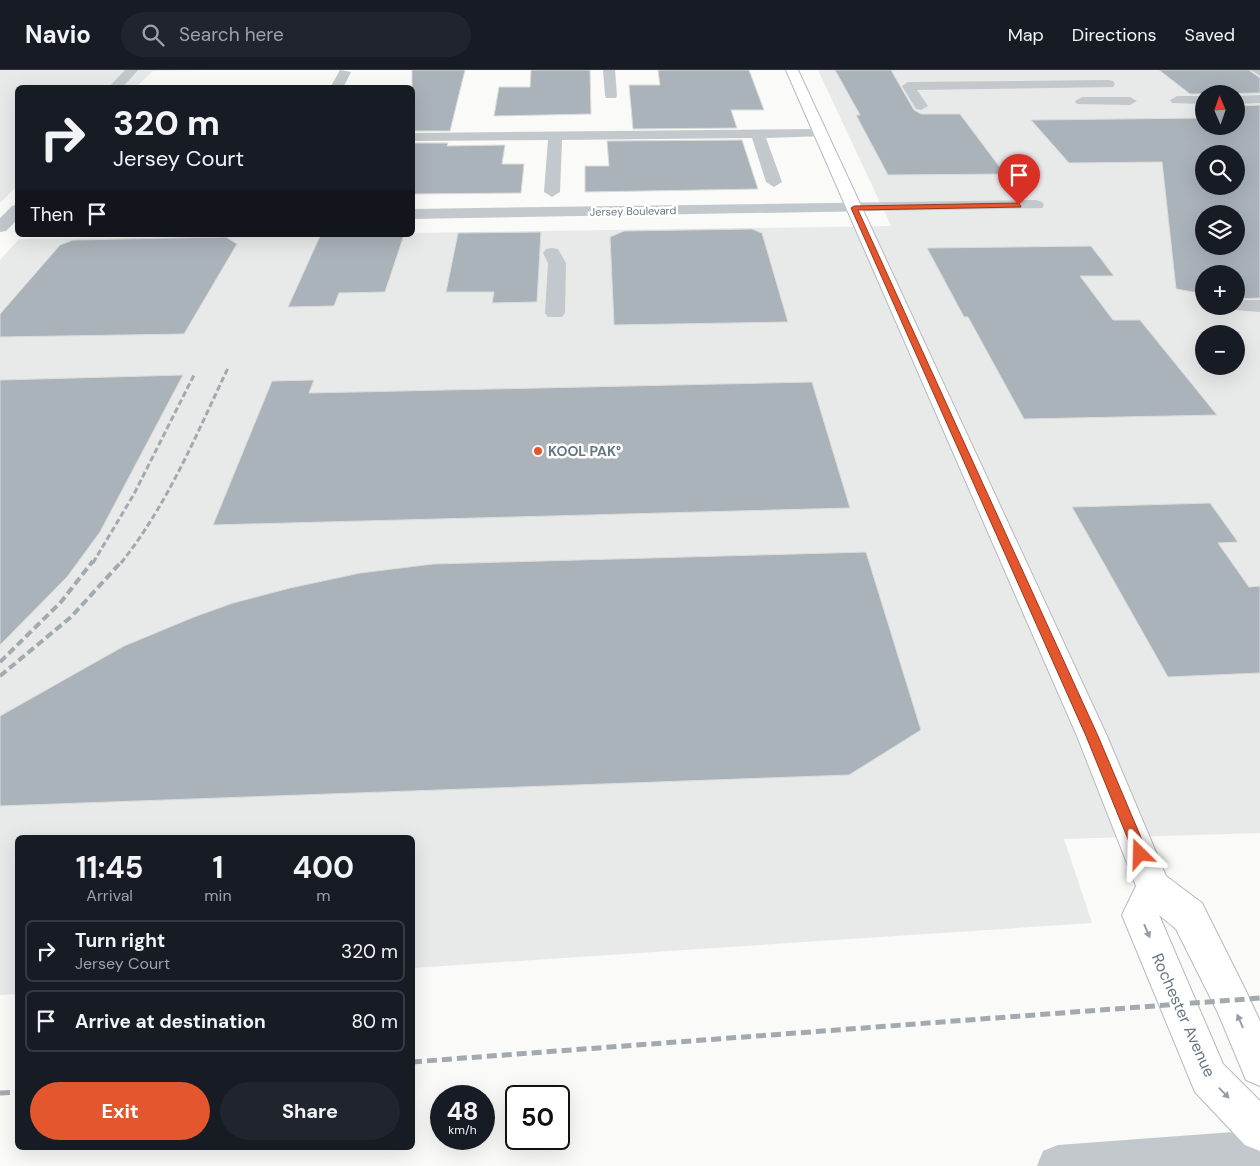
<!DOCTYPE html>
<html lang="en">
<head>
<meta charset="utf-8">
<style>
  :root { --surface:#171b24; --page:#20242c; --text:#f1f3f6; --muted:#9ea1a6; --line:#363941; --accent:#e4572e }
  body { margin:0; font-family:"DM Sans",sans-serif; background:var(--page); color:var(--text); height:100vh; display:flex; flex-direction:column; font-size:19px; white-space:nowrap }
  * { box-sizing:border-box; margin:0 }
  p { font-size:16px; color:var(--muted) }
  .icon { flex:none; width:28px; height:28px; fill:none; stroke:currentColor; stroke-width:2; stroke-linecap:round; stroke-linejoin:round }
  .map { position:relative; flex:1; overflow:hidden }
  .panel { position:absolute; left:15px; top:765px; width:400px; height:315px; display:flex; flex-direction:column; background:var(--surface); border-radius:8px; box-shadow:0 5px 20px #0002 }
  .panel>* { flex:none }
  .top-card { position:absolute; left:15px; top:15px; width:400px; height:152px; border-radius:8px; box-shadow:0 5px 20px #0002; background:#171b24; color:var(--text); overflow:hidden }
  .needle { width:32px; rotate:358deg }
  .controls { position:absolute; left:1195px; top:15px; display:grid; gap:10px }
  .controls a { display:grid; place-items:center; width:50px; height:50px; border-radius:50%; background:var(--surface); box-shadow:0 5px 20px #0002; font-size:25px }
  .speed { position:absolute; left:430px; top:1015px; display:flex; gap:10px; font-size:25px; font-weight:700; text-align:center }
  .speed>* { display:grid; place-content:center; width:65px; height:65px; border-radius:50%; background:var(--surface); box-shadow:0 5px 20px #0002; line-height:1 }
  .speed small { font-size:12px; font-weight:400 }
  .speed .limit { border:2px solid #111; border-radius:8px; background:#fff; color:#111 }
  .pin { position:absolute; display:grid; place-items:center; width:42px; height:42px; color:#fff; margin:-51px -21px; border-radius:50% 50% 50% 0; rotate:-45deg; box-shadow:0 0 5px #0007 }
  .pin .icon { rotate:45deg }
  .me { position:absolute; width:55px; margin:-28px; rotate:338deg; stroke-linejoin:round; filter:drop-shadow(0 0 4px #0008) }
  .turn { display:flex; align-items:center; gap:18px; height:105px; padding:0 15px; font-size:22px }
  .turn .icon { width:65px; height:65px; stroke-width:2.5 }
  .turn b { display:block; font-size:35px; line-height:42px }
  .then { display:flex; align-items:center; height:48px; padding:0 15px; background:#0003; gap:10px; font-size:19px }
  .eta { display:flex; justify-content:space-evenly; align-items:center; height:85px; text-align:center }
  .eta b { font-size:30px; font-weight:700; line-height:35px }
  .action { display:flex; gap:10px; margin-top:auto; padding:10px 15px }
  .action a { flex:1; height:58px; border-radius:30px; background:var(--accent); color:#fff; font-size:20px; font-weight:700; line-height:58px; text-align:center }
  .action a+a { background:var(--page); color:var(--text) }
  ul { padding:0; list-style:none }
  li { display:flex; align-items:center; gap:15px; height:62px; margin:0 10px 8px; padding:0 5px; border:2px solid var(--line); border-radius:8px }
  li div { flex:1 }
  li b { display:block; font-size:19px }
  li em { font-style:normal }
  header { display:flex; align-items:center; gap:30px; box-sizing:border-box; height:70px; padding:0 25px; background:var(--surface); border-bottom:1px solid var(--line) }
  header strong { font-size:24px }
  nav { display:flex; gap:28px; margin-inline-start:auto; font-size:18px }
  .search { width:350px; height:45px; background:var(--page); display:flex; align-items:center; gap:12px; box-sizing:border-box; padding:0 18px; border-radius:28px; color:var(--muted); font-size:19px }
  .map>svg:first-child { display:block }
  .built { fill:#e8e9e9; fill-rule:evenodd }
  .building { fill:#aab3b9; stroke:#dcdcda; fill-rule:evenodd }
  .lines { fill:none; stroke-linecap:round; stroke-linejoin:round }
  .major-casing { stroke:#b5babe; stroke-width:2 }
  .minor { fill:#c3c8cc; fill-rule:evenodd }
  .major { fill:#fff; fill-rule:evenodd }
  .rail-far2 { stroke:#a2aab0; stroke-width:3; stroke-dasharray:6 3; stroke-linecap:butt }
  .rail-far1 { stroke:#a2aab0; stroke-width:4; stroke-dasharray:8 4; stroke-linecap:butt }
  .rail { stroke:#a2aab0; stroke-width:5; stroke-dasharray:10 5; stroke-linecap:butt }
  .oneway { fill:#939fa8 }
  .route { fill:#e4572e; stroke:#94391e }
  .poi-dot { fill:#e4572e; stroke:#fff; stroke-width:2 }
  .labels { text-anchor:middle; stroke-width:5; stroke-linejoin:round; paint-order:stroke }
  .far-street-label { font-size:11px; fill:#657683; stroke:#fff }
  .poi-label { font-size:14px; font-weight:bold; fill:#657683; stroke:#fff; text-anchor:start }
  .near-street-label { font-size:16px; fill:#657683; stroke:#fff }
</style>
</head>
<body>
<header>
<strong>Navio</strong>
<div class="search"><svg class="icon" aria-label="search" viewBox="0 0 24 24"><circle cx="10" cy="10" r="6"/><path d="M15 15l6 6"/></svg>Search here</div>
<nav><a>Map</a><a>Directions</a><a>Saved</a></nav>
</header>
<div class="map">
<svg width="1260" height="1096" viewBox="0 0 1260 1096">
  <rect width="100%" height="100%" fill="#fafaf8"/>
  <path class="built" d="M0 0H210L153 1 136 17 18 18 17 116 0 133Z
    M818 0H1260V763L1064 769 1092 853 413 898 412 768H18L17 924 0 925V190L19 169 412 165 413 163 891 156ZM1204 24H1236V56H1204ZM1204 84H1236V116H1204ZM1204 144H1236V176H1204ZM1204 204H1236V236H1204ZM1204 264H1236V296H1204Z"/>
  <path class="building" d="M412 0H465L450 61H412Z
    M531 0H590L591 44 494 46 499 17H530Z
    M658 0H749L764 40H731L737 58 633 59 629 15H660Z
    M835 0H891L914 40 921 44H960L1005 104 888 105 856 45H860Z
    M1159 0H1249L1260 8V23L1190 24Z
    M1260 35V228L1236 229V204H1204V224L1176 219 1162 92 1069 93 1031 50 1204 48V56H1236V36ZM1204 84H1236V116H1204ZM1204 144H1236V176H1204Z
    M742 70 758 119 585 122V96H609L607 71Z
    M412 73H448L447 76 505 75 502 94H524L521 123 412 124Z
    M752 159 762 163 788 252 614 255 610 167 624 161Z
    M541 162 537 232 492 233 494 222H446L458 163Z
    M404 165 385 222 339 223 334 236 288 237 320 166Z
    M226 167 237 174 184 264 0 267V244L60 175 73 170Z
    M1091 176 1114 206H1080L1113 250H1140L1217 345 1024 349 968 247H964L927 178Z
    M183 305 100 462 67 507 0 575V310Z
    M314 310 309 323 812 312 850 438 213 455 272 311Z
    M1210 433 1238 472 1218 473 1249 517 1260 516V603L1168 607 1072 437Z
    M866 482 921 660 849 705 0 736V646L124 576 194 547 233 533 290 518 360 503 433 494Z"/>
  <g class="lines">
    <g class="major-casing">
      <path id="major" d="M786 0H798L1107 666 1166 806 1202 833 1244 917 1260 951V1016L1246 1010 1218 943 1176 859 1159 845 1223 994 1260 1031V1081L1245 1075 1195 1022 1122 845 1136 816 1077 666Z"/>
    </g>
    <path class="minor" d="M125 0H138L122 18H108Z
      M340 0 351 2 343 18H330Z
      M603 0H615L617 25 616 28H606L605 25Z
      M1251 0H1260V6Z
      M1109 10 1113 11 1115 14 1113 17 917 20 928 36 921 40 916 39 902 16 908 12Z
      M1260 25V33L1236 34V26Z
      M1177 26H1204V34L1172 33 1170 30Z
      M1082 27H1130L1137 31 1130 35 1077 34 1075 31Z
      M821 59 826 60 828 63 826 66 766 68 782 112 774 117 766 112 752 68 562 70 560 122 552 127 544 122 548 70 412 71V63Z
      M1036 130 1042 132 1044 135 1042 138 412 149V139Z
      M18 134V149L6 161 0 162V148L12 136Z
      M552 178 558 179 566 193 565 243 562 247H548L545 243 548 193 543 183 546 179Z
      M1242 230H1260V242L1235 240 1233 236H1236V232Z
      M1260 1060V1096H1037L1043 1081 1058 1075Z"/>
    <use href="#major" class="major"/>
    <path class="rail-far2" d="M93 493 134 424 194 305
      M121 493C168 434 196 365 228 298"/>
    <path class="rail-far1" d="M0 592 61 532 93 491
      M0 606 71 547 122 491"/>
    <path class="rail" d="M412 992 1260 928
      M0 1023 18 1022"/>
  </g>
  <defs><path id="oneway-solid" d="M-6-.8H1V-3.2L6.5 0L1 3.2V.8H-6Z" transform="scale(1.25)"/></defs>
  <g class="oneway">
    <use href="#oneway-solid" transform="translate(1147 861) rotate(67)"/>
    <use href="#oneway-solid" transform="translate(1240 951) rotate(-114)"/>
    <use href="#oneway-solid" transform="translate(1224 1023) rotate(46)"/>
  </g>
  <path class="route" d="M1019 133 1021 137 858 140 1098 666 1148 784 1145 789 1140 791 1136 789 1086 666 851 138 854 136Z"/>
  <circle class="poi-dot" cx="538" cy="381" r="5"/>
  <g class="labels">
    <g class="far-street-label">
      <text transform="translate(633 141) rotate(-1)" y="4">Jersey Boulevard</text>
    </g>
    <g class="poi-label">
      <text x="548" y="386">KOOL PAK°</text>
    </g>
    <g class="near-street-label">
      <text transform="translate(1184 945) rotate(66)" y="6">Rochester Avenue</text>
    </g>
  </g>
</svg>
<div class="controls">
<a><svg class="needle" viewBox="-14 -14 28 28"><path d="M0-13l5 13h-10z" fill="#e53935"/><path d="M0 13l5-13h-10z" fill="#9ea1a6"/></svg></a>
<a><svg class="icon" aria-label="search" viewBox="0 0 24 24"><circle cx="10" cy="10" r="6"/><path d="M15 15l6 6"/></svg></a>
<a><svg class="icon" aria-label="layers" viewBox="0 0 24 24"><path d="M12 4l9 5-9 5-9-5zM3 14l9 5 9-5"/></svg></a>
<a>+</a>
<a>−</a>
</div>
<div class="speed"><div>48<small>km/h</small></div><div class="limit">50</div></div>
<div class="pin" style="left:1019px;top:135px;background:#d93025"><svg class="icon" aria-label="arrive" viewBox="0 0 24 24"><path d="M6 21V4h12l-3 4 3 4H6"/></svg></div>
<svg class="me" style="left:1140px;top:784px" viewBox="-20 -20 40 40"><path d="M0-17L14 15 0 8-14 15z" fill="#e4572e" stroke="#fff" stroke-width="4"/></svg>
<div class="top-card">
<div class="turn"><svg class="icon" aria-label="right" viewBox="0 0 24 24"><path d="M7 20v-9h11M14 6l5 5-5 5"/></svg><div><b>320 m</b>Jersey Court</div></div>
<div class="then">Then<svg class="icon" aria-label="arrive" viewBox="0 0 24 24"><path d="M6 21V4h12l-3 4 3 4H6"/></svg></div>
</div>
<section class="panel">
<div class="eta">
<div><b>11:45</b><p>Arrival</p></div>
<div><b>1</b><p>min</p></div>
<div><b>400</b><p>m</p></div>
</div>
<ul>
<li><svg class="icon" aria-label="right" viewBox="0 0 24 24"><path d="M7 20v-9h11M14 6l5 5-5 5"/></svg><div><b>Turn right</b><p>Jersey Court</p></div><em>320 m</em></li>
<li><svg class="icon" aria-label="arrive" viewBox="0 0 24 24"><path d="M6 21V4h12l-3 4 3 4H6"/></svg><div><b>Arrive at destination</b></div><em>80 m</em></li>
</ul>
<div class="action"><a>Exit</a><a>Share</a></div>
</section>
</div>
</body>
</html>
